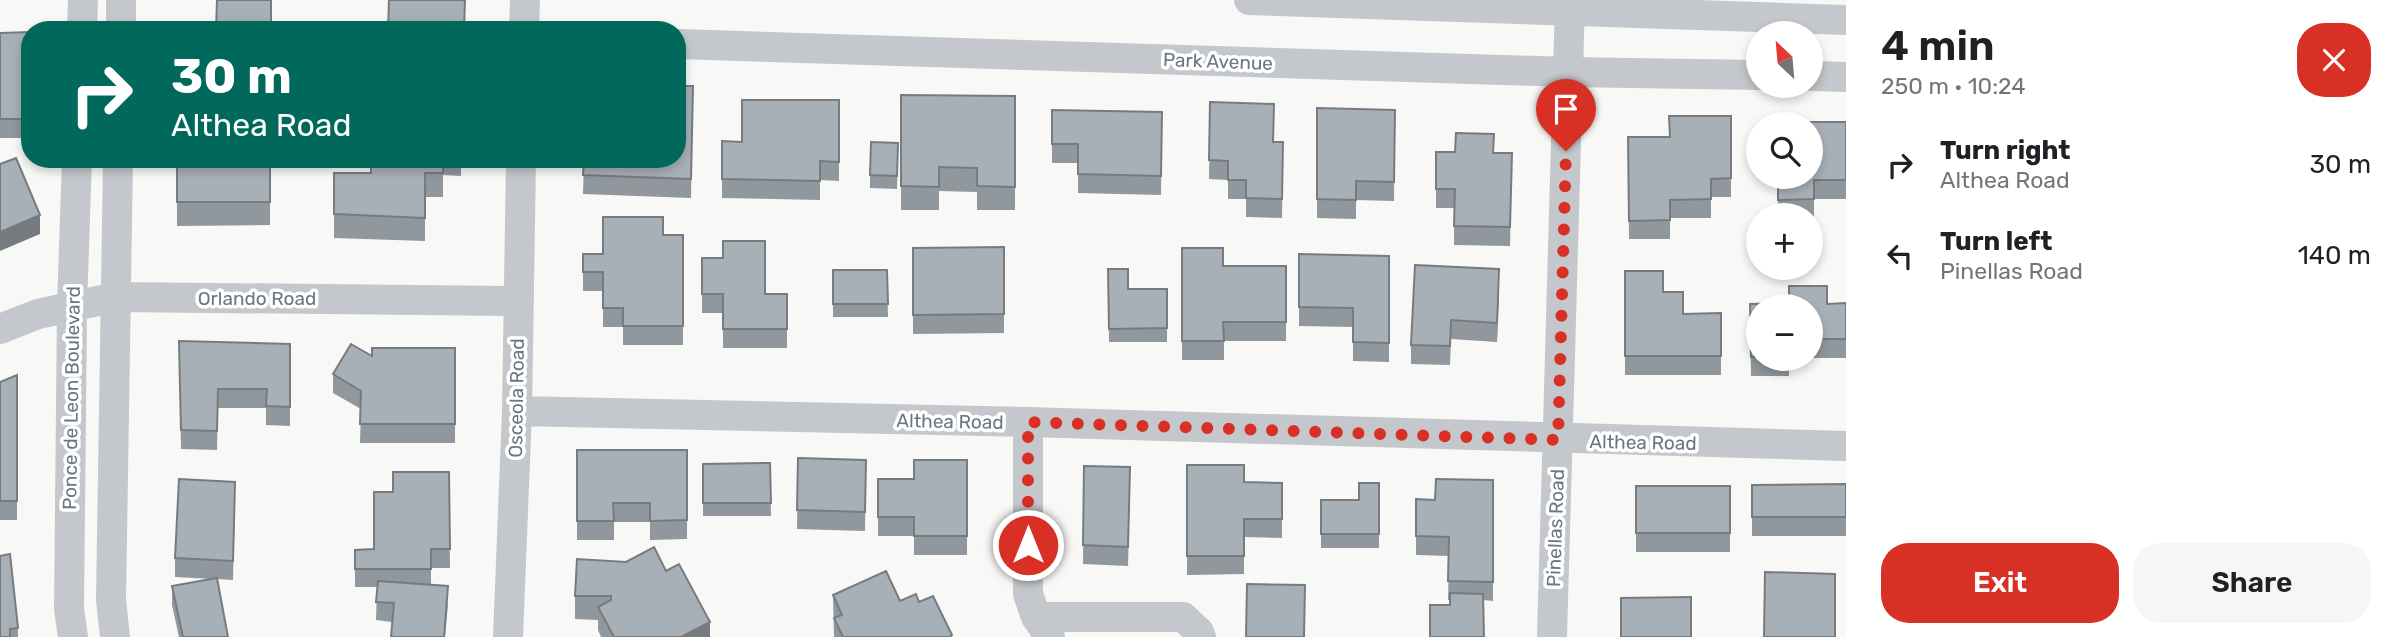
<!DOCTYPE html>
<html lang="en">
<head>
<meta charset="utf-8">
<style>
  :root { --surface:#fff; --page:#f6f6f6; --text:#202124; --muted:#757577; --accent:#d93025 }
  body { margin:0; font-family:Rubik,sans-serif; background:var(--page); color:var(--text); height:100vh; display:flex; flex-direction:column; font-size:26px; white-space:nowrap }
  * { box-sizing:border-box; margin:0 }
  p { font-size:23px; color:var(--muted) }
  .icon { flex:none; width:38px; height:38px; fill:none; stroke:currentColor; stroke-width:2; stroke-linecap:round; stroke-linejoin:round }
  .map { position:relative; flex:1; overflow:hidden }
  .sheet { display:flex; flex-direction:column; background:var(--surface); width:560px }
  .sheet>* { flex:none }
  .banner { position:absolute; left:21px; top:21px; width:665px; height:147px; border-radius:28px; box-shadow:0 4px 10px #0003; background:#00695c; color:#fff; overflow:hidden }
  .needle { width:46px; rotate:334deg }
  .tools { position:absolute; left:1746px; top:21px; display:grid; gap:14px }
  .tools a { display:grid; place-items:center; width:77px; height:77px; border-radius:50%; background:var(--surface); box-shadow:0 4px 10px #0003; font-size:35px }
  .pin { position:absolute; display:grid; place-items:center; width:60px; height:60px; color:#fff; margin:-72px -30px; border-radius:50% 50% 50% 0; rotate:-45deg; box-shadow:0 0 7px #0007 }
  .pin .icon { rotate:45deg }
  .me { position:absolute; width:77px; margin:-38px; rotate:0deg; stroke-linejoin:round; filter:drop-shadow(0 0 5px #0008) }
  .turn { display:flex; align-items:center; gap:24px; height:147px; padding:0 35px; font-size:32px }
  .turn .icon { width:91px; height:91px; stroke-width:2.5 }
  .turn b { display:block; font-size:49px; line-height:60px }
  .round { display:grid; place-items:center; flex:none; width:74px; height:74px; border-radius:28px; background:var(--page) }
  .summary { display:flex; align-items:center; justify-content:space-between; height:119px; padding:0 35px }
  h1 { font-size:42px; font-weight:600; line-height:52px }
  .primary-button { display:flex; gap:14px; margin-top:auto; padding:14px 35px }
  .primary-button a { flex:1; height:80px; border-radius:28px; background:var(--accent); color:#fff; font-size:28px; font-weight:600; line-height:80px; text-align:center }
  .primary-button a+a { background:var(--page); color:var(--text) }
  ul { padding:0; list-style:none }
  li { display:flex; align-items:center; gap:21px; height:91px; padding:0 35px }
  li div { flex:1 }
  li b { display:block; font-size:26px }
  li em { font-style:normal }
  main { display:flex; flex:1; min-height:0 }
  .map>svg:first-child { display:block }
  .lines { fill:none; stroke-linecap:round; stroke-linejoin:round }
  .minor { stroke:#c4c7cb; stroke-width:30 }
  .wall { fill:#90979d }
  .shaded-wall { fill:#767b80 }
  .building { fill:#a8b0b7; stroke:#767b80; stroke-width:2 }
  .route { stroke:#d93025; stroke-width:12; stroke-dasharray:0 21.6 }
  .labels { text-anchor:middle; stroke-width:7; stroke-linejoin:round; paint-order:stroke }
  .street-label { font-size:19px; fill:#687686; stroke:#fff }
</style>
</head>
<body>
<main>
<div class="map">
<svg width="1846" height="637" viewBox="0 0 1846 637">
  <rect width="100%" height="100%" fill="#f8f8f6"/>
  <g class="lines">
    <path class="minor" d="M1249 0 1846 20
      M82 30 83 0
      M121 30V0
      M524 30 525 0
      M677 44 1568 72 1759 75
      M1811 76 1846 77
      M0 329 38 314 116 297 518 301
      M517 411 1028 422 1846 446
      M1028 422V594L1036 617 1050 637
      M1036 617H1183L1199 632 1201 637
      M73 637 69 609 72 306 77 159
      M115 637 111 600 118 159
      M508 637 517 411 521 159
      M1552 637 1570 0"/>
  </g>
  <path class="wall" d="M30 32V138H0V33Z
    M693 86 691 198 583 194 584 159H677Z
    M901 95 1015 96V210H977V192L939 191V210H901Z
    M839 100V181L820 180V200L722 198V141L742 142Z
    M1210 102 1273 142H1283L1282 218 1246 217V199H1228V180L1209 179Z
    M1317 108 1395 110 1394 201 1356 200V219L1317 218Z
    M1052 110 1162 112 1161 195 1078 193V163H1052Z
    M1731 116V197H1711V218H1670V239H1629L1628 137H1669Z
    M1846 122V199H1814V218H1811V215H1778V177Z
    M1436 152 1512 153 1510 246 1454 245V208H1436Z
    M898 156 897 189 870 188V175Z
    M371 159H461V176L443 175V197H425V241L334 238V173H371Z
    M177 162H270V225L177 226Z
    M663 235H683V345H623V327H603V291H583V254H603Z
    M1004 247V333L913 334V248Z
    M1182 248 1223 266H1286V341H1224V360H1182Z
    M1299 254 1389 256V362L1353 361V327L1299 326Z
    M702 258 765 294H787V348H723V313H702Z
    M1108 269 1128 289H1167V342H1109Z
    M833 270H887L888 317H833Z
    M1625 271 1663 292 1683 314 1721 313V375H1625Z
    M1499 288 1497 342 1451 339 1450 365 1411 364V345Z
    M1846 303V358H1811V306H1759V359H1789V376H1751L1750 304Z
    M179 341 290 344V426L266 425V408H218L217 450 181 449Z
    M455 348V443H360L361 409 333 393V374L372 356Z
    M17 375V520H0V382Z
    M577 450H687V539L650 540V522H614V540H577Z
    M798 458 866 460 865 531 797 529Z
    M967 460V555H914V536H878V479H914Z
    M770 463 771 516H703V464Z
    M1187 465 1244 482 1282 483V538L1244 537V574L1187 575Z
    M1084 466 1130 486 1128 566 1083 564Z
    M449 472 450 568H431V584L448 604 445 637H391L392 622 376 620 377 587H355V550L374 549 393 492Z
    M1493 480V601L1483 600 1450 605V600H1448L1449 556 1416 555V499L1435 500Z
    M1379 483V548H1321V500H1359Z
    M1846 484V536H1752V485Z
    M1636 486H1730V552H1636Z
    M235 500 233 580 217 579 228 637H179L172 605V586L212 579 175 577V558Z
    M0 556 18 628V637H0Z
    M666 571 710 637H601L598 630V620L575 619V596Z
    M833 595 919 602 952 637H834Z"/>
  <path class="shaded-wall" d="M40 215V234L0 251V232Z
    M1499 269V288L1497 342V323Z
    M710 622V637H681Z"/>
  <path class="building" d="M217 0H271V30H216Z
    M389 0H465L464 30H388Z
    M30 32V119H0V33Z
    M677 86H693L691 179 583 175 584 159H677Z
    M901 95 1015 96V187L977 186V168L939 167V187L901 186Z
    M742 100H839V162L820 161V181L722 179V141L742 142Z
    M1210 102 1274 104 1273 142H1283L1282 199 1246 198V180H1228V161L1209 160Z
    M1317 108 1395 110 1394 182 1356 181V200L1317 199Z
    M1052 110 1162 112 1161 176 1078 174V144H1052Z
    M1669 116H1731V178L1711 179V199L1670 200V220L1629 221 1628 137H1670Z
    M1778 122H1846V180H1814V199L1778 200V177H1811V124H1778Z
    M1456 133 1494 134 1493 153H1512L1510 227 1454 226 1455 189H1436V152H1455Z
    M871 142 898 143 897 176 870 175Z
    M16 158 40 215 0 232V164Z
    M195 159H251V162H270V202H177V162H195Z
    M371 159H443V173H425V218L334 214V173H371Z
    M603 217H663V235H683V326H623V308H603V272H583V254H603Z
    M723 241H765V294H787V329H723V294H702V258H723Z
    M1004 247V314L913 315V248Z
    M1182 248H1223V266H1286V322H1223L1224 341H1182Z
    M1299 254 1389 256V343L1353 342V308L1299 307Z
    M1415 265 1499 269 1497 323 1451 320 1450 346 1411 345Z
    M1108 269H1128V289H1167V328L1109 329Z
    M833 270H887L888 304H833Z
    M1625 271H1663V292H1683V314L1721 313V356H1625Z
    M1789 286H1827V304L1846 303V339H1811V306H1759V357H1751L1750 304 1789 303Z
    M179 341 290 344V407L266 406 267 389H218L217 431 181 430Z
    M351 344 372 356V348H455V424H360L361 391 333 374Z
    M17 375V501H0V382Z
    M577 450H687V520L650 521V503H613L614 521H577Z
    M798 458 866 460 865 512 797 510Z
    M914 460H967V536H914V517H878V479H914Z
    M770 463 771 503H703V464Z
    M1187 465H1244V482L1282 483V519H1244V556H1187Z
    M1084 466 1130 467 1128 547 1083 545Z
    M393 472H449L450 549H431V569H355V550L374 549V492H393Z
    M179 479 235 482 233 561 175 558Z
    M1436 479 1493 480V582L1448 581 1449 537 1416 536V499L1435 500Z
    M1359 483H1379V534H1321V500H1359Z
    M1846 484V517H1752V485Z
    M1636 486H1730V533H1636Z
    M654 547 666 571 679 564 710 622 681 637H614L598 607 611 600V596H575L577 559 626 562Z
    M10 554 18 628 10 629V637H0V556Z
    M886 571 900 601 916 594 919 602 933 596 952 635 949 637H843L834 618 842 615 833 595Z
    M1765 572 1835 574V637H1764Z
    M217 578 228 637H183L172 586Z
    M378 581 448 586 444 637H391L394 603 376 602Z
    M1247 584 1305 585 1304 637H1246Z
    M1450 593 1483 594 1484 637H1430V605H1450Z
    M1691 597V637H1621V598Z"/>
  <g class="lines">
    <path class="route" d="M1028 545V422L1558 440 1566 151"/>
  </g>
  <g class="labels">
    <g class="street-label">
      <text transform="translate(1218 61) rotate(2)" y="7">Park Avenue</text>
      <text x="257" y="305">Orlando Road</text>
      <text transform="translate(71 398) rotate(-89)" y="7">Ponce de Leon Boulevard</text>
      <text transform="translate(516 398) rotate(-89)" y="7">Osceola Road</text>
      <text transform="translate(950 421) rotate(1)" y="7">Althea Road</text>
      <text transform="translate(1643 442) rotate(1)" y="7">Althea Road</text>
      <text transform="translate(1555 528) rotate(-88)" y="7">Pinellas Road</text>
    </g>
  </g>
</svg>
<div class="tools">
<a><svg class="needle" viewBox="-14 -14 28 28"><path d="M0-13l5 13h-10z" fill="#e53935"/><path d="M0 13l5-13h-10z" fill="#757577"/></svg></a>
<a><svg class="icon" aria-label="search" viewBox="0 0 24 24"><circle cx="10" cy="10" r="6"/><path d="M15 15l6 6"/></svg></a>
<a>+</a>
<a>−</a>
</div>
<div class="pin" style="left:1566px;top:151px;background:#d93025"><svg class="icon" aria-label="arrive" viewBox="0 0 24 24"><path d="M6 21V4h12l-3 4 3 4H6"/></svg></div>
<svg class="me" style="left:1028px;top:545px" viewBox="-20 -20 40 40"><circle r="17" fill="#d93025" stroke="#fff" stroke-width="3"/><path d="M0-11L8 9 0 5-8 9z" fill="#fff"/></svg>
<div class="banner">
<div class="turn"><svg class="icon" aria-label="right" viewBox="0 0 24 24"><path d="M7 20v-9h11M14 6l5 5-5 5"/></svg><div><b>30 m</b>Althea Road</div></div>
</div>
</div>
<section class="sheet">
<div class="summary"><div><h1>4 min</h1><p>250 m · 10:24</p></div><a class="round" style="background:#d93025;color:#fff"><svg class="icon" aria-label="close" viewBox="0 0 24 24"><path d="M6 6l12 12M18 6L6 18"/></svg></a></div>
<ul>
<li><svg class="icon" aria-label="right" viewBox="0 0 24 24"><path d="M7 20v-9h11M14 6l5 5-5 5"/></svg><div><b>Turn right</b><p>Althea Road</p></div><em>30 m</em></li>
<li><svg class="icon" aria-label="left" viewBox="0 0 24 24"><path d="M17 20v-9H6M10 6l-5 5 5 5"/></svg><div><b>Turn left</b><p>Pinellas Road</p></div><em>140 m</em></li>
</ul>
<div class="primary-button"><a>Exit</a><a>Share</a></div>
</section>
</main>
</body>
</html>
